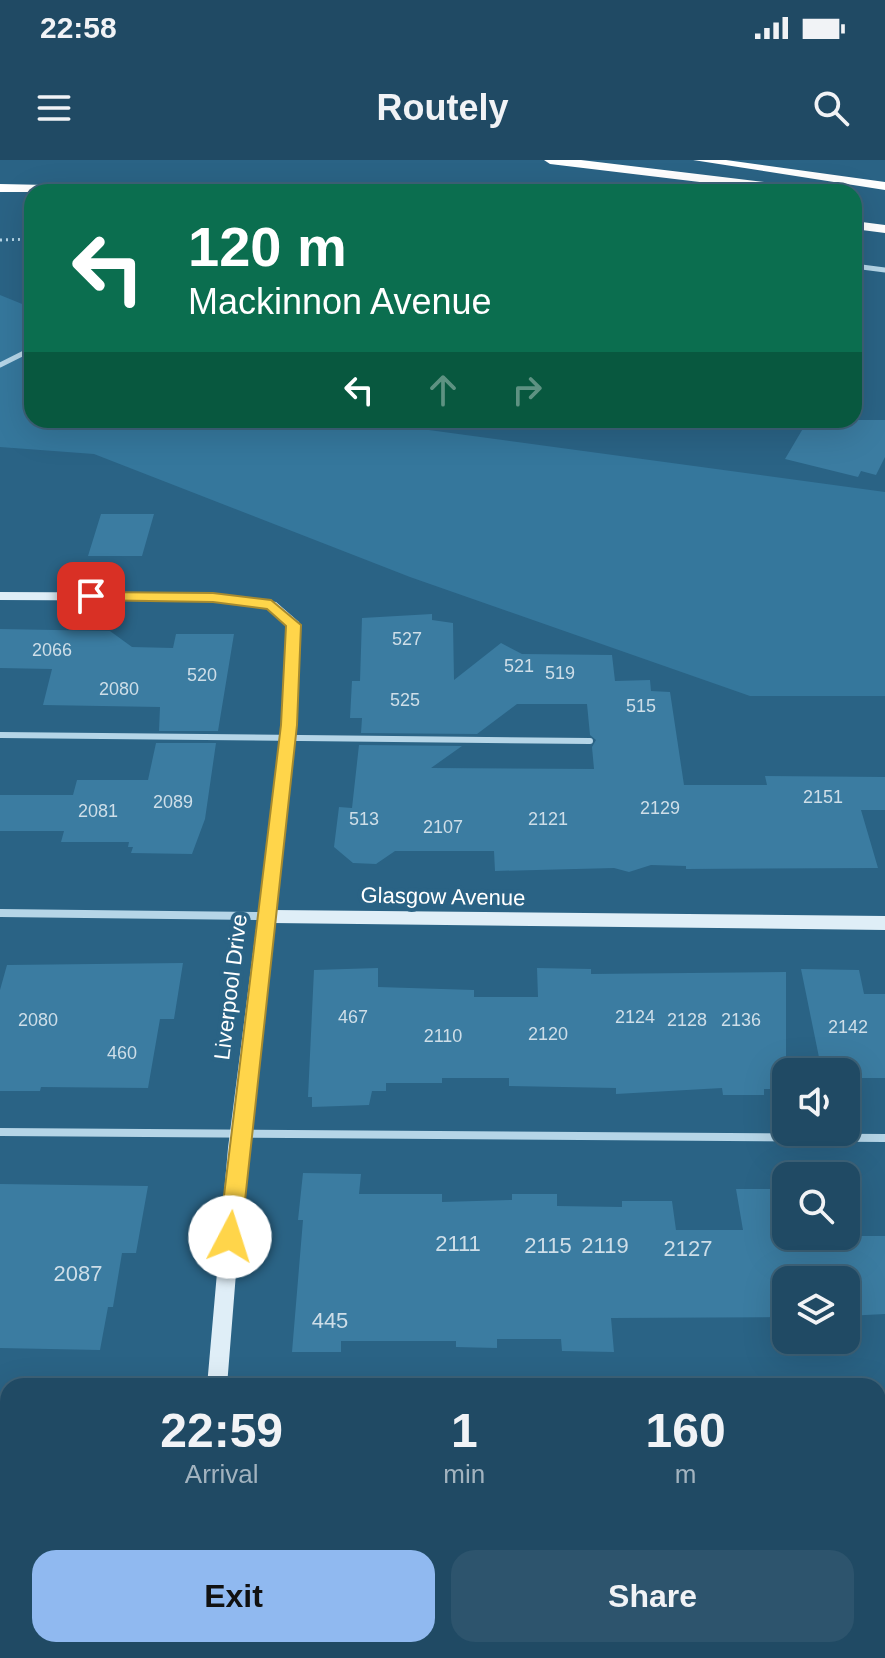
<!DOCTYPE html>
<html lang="en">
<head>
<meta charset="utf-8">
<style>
  :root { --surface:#204a64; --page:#2d546d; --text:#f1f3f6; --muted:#a2b3bf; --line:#3d6278; --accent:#90b9f0 }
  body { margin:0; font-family:Helvetica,sans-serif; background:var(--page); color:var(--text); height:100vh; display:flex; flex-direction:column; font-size:30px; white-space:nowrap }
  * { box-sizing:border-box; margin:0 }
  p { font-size:26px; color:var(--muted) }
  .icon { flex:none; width:44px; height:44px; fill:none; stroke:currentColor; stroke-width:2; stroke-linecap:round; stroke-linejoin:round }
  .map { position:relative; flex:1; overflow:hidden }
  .details { position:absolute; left:0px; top:1218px; width:886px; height:280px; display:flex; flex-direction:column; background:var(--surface); border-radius:24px 24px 0 0; box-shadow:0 8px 32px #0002,0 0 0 2px var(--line) }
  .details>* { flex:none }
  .top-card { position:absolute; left:24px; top:24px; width:838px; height:244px; border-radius:24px; box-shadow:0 8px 32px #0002,0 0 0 2px var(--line); background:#0b6e4f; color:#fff; overflow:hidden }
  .tools { position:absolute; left:772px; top:898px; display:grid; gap:16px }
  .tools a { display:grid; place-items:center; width:88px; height:88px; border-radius:16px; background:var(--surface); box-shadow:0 8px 32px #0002,0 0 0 2px var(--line); font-size:40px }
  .pin { position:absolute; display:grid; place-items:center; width:68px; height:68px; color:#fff; margin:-34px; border-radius:16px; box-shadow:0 4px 12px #0006 }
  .me { position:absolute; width:88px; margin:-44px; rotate:5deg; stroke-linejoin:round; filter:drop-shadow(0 0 6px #0008) }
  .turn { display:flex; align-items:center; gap:28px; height:168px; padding:0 32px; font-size:36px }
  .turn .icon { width:104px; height:104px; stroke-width:2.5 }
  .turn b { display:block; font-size:56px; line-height:68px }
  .lanes { display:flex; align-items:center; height:76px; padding:0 32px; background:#0003; justify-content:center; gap:40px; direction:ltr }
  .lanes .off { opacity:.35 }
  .eta { display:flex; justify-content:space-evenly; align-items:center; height:136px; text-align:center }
  .eta b { font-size:48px; font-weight:700; line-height:56px }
  .action { display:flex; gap:16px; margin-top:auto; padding:16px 32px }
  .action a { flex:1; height:92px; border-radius:24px; background:var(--accent); color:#111; font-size:32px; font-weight:700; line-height:92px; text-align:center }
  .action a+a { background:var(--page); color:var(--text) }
  .status { display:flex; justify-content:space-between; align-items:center; height:56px; padding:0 40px; background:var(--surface); direction:ltr }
  .status svg { height:22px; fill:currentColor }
  header { display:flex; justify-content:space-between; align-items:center; height:104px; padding:0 32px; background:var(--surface); font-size:36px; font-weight:700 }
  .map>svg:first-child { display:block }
  .green { fill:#35779c }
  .building { fill:#3b7ca1 }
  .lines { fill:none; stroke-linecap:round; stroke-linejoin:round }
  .path { stroke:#b5d5e7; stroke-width:3; stroke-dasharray:2 4; stroke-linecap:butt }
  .lane-far1 { stroke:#b5d5e7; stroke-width:6 }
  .lane { stroke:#b5d5e7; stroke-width:8 }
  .street-far2 { stroke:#b5d5e7; stroke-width:5 }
  .street-far1 { stroke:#b5d5e7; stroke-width:8 }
  .street { stroke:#b5d5e7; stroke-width:10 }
  .secondary { fill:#dfeef7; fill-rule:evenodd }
  .highway { fill:#fff; fill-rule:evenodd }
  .route { fill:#ffd54a; stroke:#a68a30; stroke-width:2 }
  .labels { text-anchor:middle; stroke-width:8; stroke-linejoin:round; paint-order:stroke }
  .number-label { font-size:18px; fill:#cedee8 }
  .street-label { font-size:22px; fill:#fff; stroke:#2a6385 }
  .near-number-label { font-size:22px; fill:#cedee8 }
</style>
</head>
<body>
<div class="status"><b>22:58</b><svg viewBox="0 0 49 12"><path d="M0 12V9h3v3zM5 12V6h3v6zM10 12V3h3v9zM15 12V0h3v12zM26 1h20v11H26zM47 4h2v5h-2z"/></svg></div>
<header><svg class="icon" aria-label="menu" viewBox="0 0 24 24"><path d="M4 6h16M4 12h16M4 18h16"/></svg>Routely<svg class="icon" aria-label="search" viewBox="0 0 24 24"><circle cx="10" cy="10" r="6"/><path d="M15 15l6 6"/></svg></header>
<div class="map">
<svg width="885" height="1498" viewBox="0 0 885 1498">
  <rect width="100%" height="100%" fill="#2a6385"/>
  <path class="green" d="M0 135 32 148V260H355L885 332V536H750L410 417 94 294 0 287Z"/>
  <path class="building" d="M808 260H885V297L876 315 861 311 858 317 785 299Z
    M101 354H154L142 396H88Z
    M432 454V460L453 463 454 520 501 483 522 494 612 495 615 521 650 520 651 531 670 532 684 625H767L765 616 885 617V650H861L878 708 686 709V706L651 705 629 712 614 708 495 711 494 691H395L376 704 353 703 334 687 339 647 352 648 359 585 462 586 431 608 594 609 592 587 596 580 590 575 587 544H517L477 574 361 573 362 558H350L352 521H360L362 458Z
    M0 469 110 471 132 487 173 488 176 474H234L218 571H159L160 547 43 545 52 509 0 508Z
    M156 583H216L205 659 192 694 131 693 133 687H128L129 682H61L64 671H0V635H73L77 620H148Z
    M183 803 174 859H160L148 928 41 927 40 931H0V830L7 805Z
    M378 808V827L474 830V837H538L537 808 591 809V814L786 812V929H764V935H723L722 928 616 934V928L509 926V918H442V923H386V931H372L369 945 312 947V937H308L314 810Z
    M801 809 859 810 864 834H885V918H846V912H822Z
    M303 1013 361 1014 359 1034H442V1042L512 1040V1034H557V1046L622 1047V1041H672L676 1070H743L736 1029H786V1076H885V1154L846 1156V1120H786V1157L611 1158 614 1192 562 1191 561 1179H497V1188L456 1187V1181H341V1192H292L303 1060H298Z
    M0 1024 148 1026 136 1093H122L113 1147H108L100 1190 0 1188Z"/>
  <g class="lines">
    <path class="path" d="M0 80 32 79"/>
    <path class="lane-far1" d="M0 575 590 581"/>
    <path class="lane" d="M0 972 885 978"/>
    <path class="street-far2" d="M854 106 885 110
      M0 205 32 189"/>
    <path class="street-far1" d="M0 753 264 756"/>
    <path class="street" d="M0 1254H8
      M878 1269H885"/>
    <path class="secondary" d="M0 432 213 433 276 442 299 462 296 565 274 750 885 756V770L273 763 246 988 227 1226H207L228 988 282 565 287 466 267 449 213 441 0 440Z
      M172 1490H196L195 1498H171Z"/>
    <path class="highway" d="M544 0H581L814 28 821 32H782L550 4Z
      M693 0H726L885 22V30Z
      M0 24 191 28 198 32H0Z
      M854 61 885 65V73L854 69Z"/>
  </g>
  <path class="route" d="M91 432 213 433 271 440 301 465 297 565 241 1077 237 1085 230 1088 222 1085 219 1077 281 565 286 466 267 449 213 442 86 440V433Z"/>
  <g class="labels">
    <g class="number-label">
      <text x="407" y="485">527</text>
      <text x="52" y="496">2066</text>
      <text x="519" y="512">521</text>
      <text x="560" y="519">519</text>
      <text x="202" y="521">520</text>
      <text x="119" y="535">2080</text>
      <text x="405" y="546">525</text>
      <text x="641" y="552">515</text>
      <text x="823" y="643">2151</text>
      <text x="173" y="648">2089</text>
      <text x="660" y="654">2129</text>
      <text x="98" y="657">2081</text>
      <text x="364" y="665">513</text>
      <text x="548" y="665">2121</text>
      <text x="443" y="673">2107</text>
      <text x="353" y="863">467</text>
      <text x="635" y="863">2124</text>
      <text x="38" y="866">2080</text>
      <text x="687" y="866">2128</text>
      <text x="741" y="866">2136</text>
      <text x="848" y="873">2142</text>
      <text x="548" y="880">2120</text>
      <text x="443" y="882">2110</text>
      <text x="122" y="899">460</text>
    </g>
    <g class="street-label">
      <text transform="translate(443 736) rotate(1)" y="8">Glasgow Avenue</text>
      <text transform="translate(230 827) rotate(-83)" y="8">Liverpool Drive</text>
    </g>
    <g class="near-number-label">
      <text x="458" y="1091">2111</text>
      <text x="548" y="1093">2115</text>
      <text x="605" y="1093">2119</text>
      <text x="688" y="1096">2127</text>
      <text x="78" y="1121">2087</text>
      <text x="330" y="1168">445</text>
    </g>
  </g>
</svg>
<div class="tools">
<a><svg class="icon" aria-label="sound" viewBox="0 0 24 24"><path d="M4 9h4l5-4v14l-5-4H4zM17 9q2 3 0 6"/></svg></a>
<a><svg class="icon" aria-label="search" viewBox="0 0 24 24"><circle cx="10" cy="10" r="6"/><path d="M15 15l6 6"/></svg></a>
<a><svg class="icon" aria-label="layers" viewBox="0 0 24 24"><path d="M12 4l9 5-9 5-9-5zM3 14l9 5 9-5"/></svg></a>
</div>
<div class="pin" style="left:91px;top:436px;background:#d93025"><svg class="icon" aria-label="arrive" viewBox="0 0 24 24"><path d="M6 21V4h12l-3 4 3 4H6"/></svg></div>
<svg class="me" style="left:230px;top:1077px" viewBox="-20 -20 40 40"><circle r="19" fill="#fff"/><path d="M0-13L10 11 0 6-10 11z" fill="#ffd54a"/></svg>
<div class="top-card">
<div class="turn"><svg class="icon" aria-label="left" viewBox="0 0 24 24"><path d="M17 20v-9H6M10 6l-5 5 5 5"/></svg><div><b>120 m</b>Mackinnon Avenue</div></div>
<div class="lanes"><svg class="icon" aria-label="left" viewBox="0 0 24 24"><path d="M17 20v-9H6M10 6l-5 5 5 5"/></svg><svg class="icon off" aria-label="ahead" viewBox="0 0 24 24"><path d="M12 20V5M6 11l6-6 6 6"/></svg><svg class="icon off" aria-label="right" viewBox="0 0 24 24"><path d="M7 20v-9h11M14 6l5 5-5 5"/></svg></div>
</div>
<section class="details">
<div class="eta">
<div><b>22:59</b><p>Arrival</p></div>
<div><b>1</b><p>min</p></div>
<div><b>160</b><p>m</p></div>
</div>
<div class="action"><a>Exit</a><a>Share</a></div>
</section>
</div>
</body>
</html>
